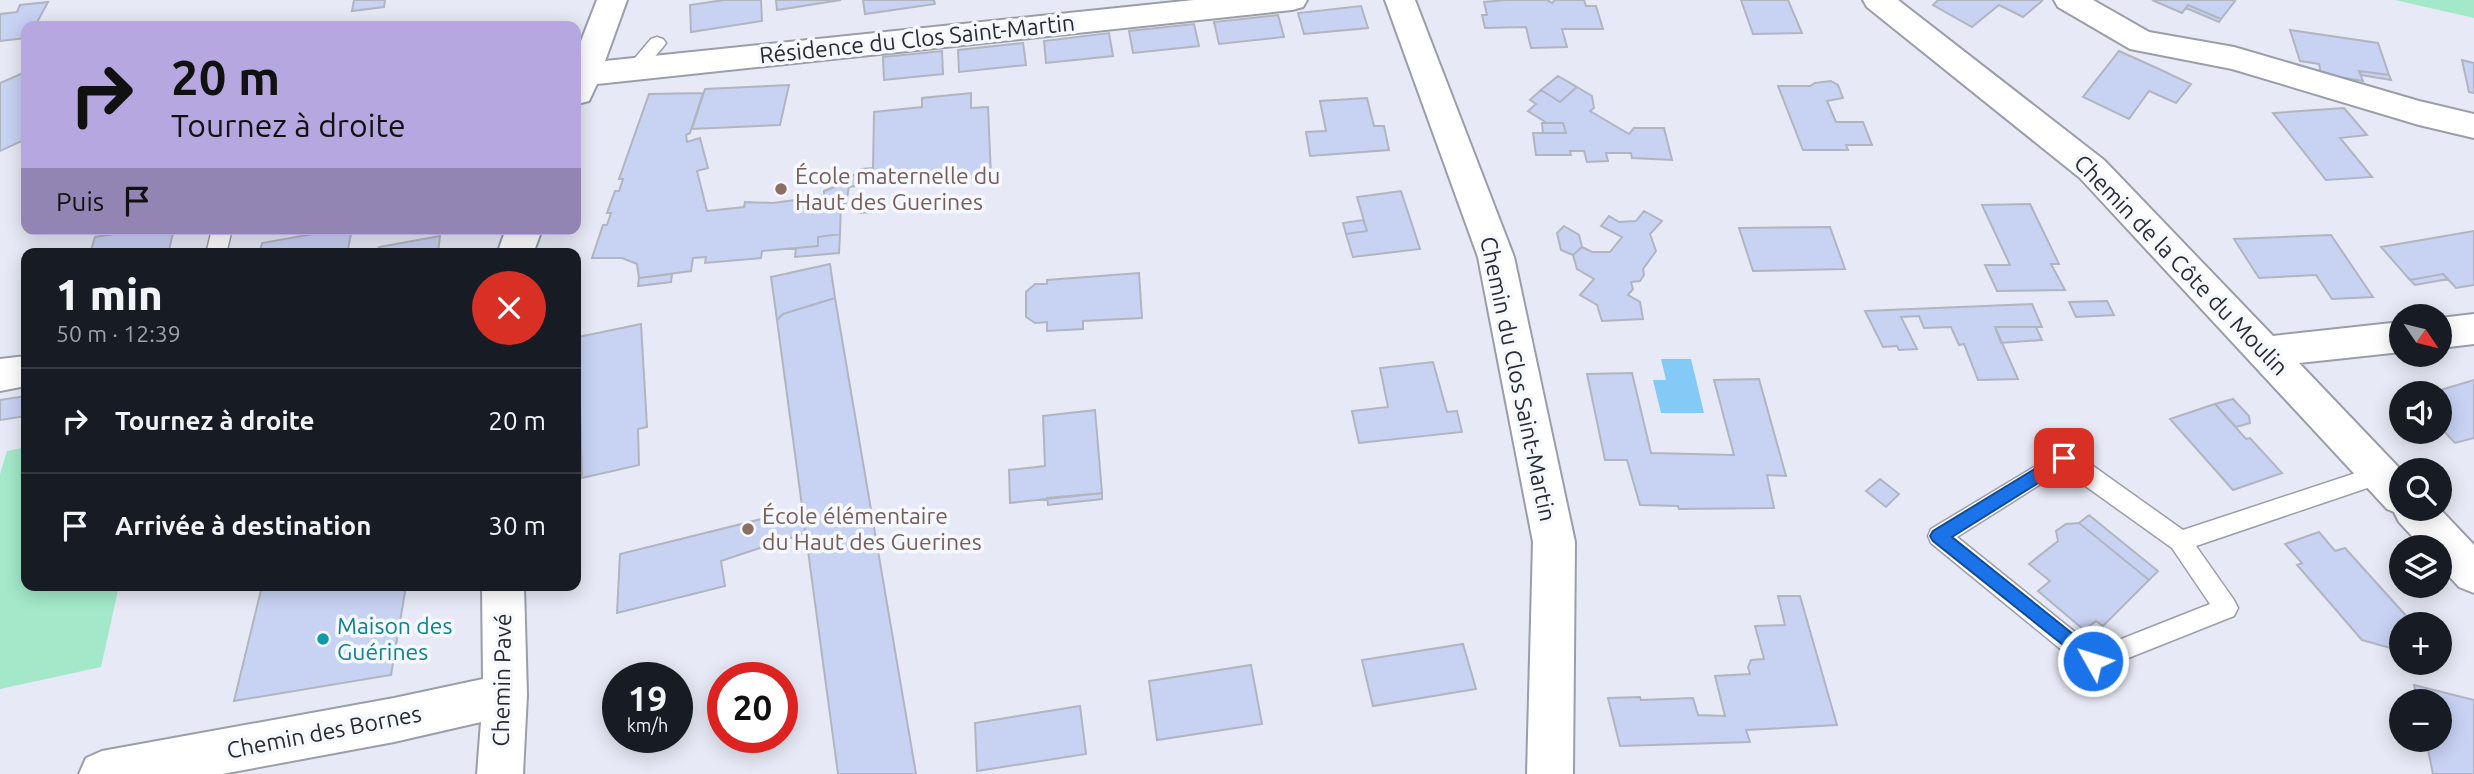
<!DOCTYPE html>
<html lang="fr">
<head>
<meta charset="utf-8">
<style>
  :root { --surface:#171b24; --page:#242831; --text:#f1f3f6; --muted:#9ea1a6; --line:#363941 }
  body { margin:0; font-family:Ubuntu,sans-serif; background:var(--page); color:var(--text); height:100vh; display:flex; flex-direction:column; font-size:26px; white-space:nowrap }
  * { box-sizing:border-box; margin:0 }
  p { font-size:23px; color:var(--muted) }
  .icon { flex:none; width:38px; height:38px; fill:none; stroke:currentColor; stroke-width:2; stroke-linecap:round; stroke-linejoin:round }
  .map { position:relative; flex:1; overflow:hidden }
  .panel { position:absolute; left:21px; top:248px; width:560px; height:343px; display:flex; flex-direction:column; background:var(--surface); border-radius:14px; box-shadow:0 4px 18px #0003 }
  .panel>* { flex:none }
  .hud { position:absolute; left:21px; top:21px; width:560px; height:214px; border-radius:14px; box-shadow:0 4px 18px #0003; background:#b7a7e0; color:#111; overflow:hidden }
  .needle { width:46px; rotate:125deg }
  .fabs { position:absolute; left:2389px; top:304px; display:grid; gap:14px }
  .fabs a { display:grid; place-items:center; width:63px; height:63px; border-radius:50%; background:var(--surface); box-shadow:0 4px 18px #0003; font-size:35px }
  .speed { position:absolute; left:602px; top:662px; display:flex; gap:14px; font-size:35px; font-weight:700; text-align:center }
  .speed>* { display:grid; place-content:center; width:91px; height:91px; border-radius:50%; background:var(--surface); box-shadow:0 4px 18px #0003; line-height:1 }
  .speed small { font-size:18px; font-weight:400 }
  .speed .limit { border:10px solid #d22; background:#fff; color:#111 }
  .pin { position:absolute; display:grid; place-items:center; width:60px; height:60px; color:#fff; margin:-30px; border-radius:14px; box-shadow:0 4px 10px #0006 }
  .me { position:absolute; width:77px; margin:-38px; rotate:309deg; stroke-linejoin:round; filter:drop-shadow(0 0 5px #0008) }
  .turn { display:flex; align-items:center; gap:24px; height:147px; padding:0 35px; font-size:32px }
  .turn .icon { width:91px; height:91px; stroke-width:2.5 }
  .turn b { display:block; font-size:49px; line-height:60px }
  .then { display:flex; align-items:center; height:66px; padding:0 35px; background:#0003; gap:14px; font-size:26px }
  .round { display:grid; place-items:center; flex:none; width:74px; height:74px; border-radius:37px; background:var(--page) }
  .summary { display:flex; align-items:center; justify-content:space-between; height:119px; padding:0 35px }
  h1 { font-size:42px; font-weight:800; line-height:52px }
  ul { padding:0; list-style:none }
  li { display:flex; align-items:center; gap:21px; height:105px; padding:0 35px; border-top:2px solid var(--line) }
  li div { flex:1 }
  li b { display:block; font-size:26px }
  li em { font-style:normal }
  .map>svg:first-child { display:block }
  .green { fill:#a3e9c9 }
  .water { fill:#84caf6 }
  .building { fill:#c8d2f3; stroke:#b1b5c0; stroke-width:2 }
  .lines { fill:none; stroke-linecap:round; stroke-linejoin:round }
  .service-casing { stroke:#9b9ea9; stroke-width:3 }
  .minor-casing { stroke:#9b9ea9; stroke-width:4 }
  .service { fill:#fff; fill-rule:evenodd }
  .minor { fill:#fff; fill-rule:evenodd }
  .route { fill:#1a73e8; stroke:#114b97; stroke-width:2 }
  .education-dot { fill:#8d6e63; stroke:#f5f8ff; stroke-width:2.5 }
  .culture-dot { fill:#0f9aa8; stroke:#f5f8ff; stroke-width:2.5 }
  .labels { text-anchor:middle; stroke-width:7; stroke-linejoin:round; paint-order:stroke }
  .street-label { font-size:23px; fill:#2a2c30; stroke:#f5f8ff }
  .education-label { font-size:23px; fill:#785e54; stroke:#f5f8ff; text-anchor:start }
  .culture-label { font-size:23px; fill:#0d838f; stroke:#f5f8ff; text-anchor:start }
</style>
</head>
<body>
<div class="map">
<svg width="2474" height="774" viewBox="0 0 2474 774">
  <rect width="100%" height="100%" fill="#e7eaf6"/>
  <path class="green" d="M2395 0H2474V18Z
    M26 447V586H119L101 667 0 689V474L7 451Z"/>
  <path class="water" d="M1661 359H1691L1704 413H1661L1653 380H1666Z"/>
  <path class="building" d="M354 0H385L384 7 352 11Z
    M724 0H761L762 21 691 32 690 5Z
    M776 0H841L777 10Z
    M863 0H934L935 4 865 14Z
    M1506 0H1547L1552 3 1555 0H1584L1586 6H1596L1603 29H1562L1567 47 1531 48 1526 27 1485 28 1482 15H1487L1484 2Z
    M1741 0H1788L1802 33 1753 34Z
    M1938 0H2040L2042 1 2023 17 1999 5 1972 27 1933 5Z
    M2152 0H2232L2235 1 2221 19 2188 5 2182 13Z
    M48 2 35 26H26V38L0 41V14L17 12 20 5Z
    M2188 5 2221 19 2219 22 2186 8Z
    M1361 6 1368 28 1304 34 1298 13Z
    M1278 15 1284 37 1219 44 1214 22Z
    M1194 24 1199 46 1133 53 1129 31Z
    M2290 30 2378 43 2389 75 2359 71 2363 81 2321 74 2319 64 2300 61Z
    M1109 33 1113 56 1046 63 1044 41Z
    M1023 43 1026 65 959 72 958 50Z
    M942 51 943 74 884 80 883 57Z
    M2119 51 2159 69 2191 84 2176 103 2149 91 2129 119 2083 97Z
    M2462 60 2474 63V93L2469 92Z
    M2359 71 2389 75 2391 80 2361 75Z
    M23 73 26 77V139L0 151V83Z
    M1558 76 1577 87 1560 102 1541 90Z
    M1831 81 1838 85 1843 98 1827 101 1836 122H1863L1872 145H1846L1848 150H1803L1778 86H1810L1815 83Z
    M789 85 780 125 692 129 705 89Z
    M1577 87 1592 96 1594 108 1590 111 1629 134 1634 128H1664L1672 160 1632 158 1631 153H1606L1608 161 1587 162 1584 151H1570L1571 155H1536L1533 133H1566L1563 123H1547L1528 111 1536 104 1530 100 1541 90 1560 102Z
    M703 93 690 133 686 135 687 142 700 138 708 168 697 171 707 211 744 207 745 202 773 203 824 196V191L847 182H844L862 169 873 168 874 112 922 107V98L971 93V108L988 107 991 176 902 185V179L849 187 846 203H841L840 234 818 237V246L762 251 761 258 705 263 706 257 693 258 691 271 639 278 637 264 622 258H592L603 225H607L611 213H607L615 191H619L623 179H619L649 94Z
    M1367 98 1374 126H1384L1389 150 1310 156 1306 132 1326 131 1320 101Z
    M2344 108 2367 135 2340 138 2372 177 2326 180 2273 113Z
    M1542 123H1563L1566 133H1543Z
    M1401 191 1420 249 1353 257 1346 234 1367 231 1357 197Z
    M878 200 875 212 859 213 862 201Z
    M2030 204 2059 264H2051L2065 290 1997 291 1985 265H2010L1982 205Z
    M1644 211 1662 221 1650 234 1656 251 1643 269 1644 275 1640 281 1631 282 1633 289 1628 295 1640 302 1643 319 1602 321 1597 305 1580 295 1594 279 1577 269 1573 255 1582 247 1592 252H1610L1622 237 1601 226 1609 216 1619 222 1636 221Z
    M1363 220 1367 231 1346 234 1343 223Z
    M1564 226 1579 235 1582 247 1573 255 1561 250 1557 233Z
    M1830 227 1845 269 1753 271 1739 228Z
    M145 229H174L168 254H90L95 237Z
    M341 229H352L347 254H259L262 243Z
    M2474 231V285L2456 288 2443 274 2410 280 2381 247Z
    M840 234 839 253 795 257 796 248 818 246V237Z
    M2331 235 2373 297 2332 299 2316 275 2259 278 2234 239Z
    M440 236 438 254H378L379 247Z
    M830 264 835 298 783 314 777 320 771 277Z
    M1139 273 1142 318 1083 321V329L1047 331V322L1035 323 1026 317V292L1035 284H1047V280Z
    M672 274 671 282 638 286 639 278Z
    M2443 274 2448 279 2415 285 2410 280Z
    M835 298 916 774H838L777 320 783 314Z
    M2107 301 2114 315 2076 317 2069 302Z
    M2032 304 2042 327H1995L2018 379 1978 380 1964 344 1959 345 1951 327 1924 328 1919 316 1901 317 1917 349 1899 350 1897 346 1883 347 1865 311Z
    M641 324 647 427 638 429 639 465 582 478 578 337Z
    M1995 327H2036L2042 340 2001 343Z
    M1433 362 1447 412 1457 411 1462 432 1359 443 1352 411 1388 407 1380 368Z
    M1632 373 1651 453 1734 455 1714 380 1759 379 1786 476 1767 475 1774 508 1679 509 1678 506 1640 505 1627 460H1605L1587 374Z
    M2474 380V438L2455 443 2440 427V394H2427Z
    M26 396V416L0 420V400Z
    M2233 399 2249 416 2250 423 2236 427 2215 404Z
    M2215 404 2246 439 2250 438 2282 473 2233 490 2170 419Z
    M1095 410 1102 493 1010 503 1009 470 1045 466 1043 416Z
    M1880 479 1899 494 1886 507 1866 491Z
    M1102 493V499L1048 505 1047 498Z
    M802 509 805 533 721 561 725 586 617 613 620 554Z
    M2089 515 2132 550 2158 571 2149 580 2079 523Z
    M2079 523 2149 580 2103 626 2096 621 2084 630 2038 591 2050 581 2029 564 2058 541 2056 531 2066 524Z
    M2319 532 2335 551 2345 548 2409 619 2418 616 2426 625H2401V651L2362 640 2297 565 2302 563 2285 544Z
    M262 586H406L391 675 234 701Z
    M1778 596H1800L1837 725 1746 730 1750 742 1620 746 1608 698 1640 697 1641 700 1693 698 1698 715 1725 716 1715 676 1750 674 1748 667 1751 660 1764 659 1755 626 1785 625Z
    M1463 644 1476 689 1373 706 1362 660Z
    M1251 665 1262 724 1157 740 1149 681Z
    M2414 685 2474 700V774H2433L2426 740H2440V702H2418Z
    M1080 706 1086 754 977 771 975 723Z"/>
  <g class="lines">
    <g class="service-casing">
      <path id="service" d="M657 37 663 39 666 43 663 47 641 73H629L626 69 629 65 651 39Z
        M212 229H232L226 254H206Z
        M2064 449 2072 451 2183 530 2380 465 2388 467 2391 474 2388 481 2196 546 2234 600 2238 608 2234 616 2093 672 2085 669 1931 543 1928 536 1931 529ZM2063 470 2172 548 2210 604 2096 649 1957 537Z"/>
    </g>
    <g class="minor-casing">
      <path id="minor" d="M597 0H627L605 61 1194 0H1307L1303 7 1292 10 597 84 589 101 577 104 576 54Z
        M1385 0H1415L1514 257 1575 542 1573 774H1527L1533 542 1478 257Z
        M1863 0H1898L2104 160 2273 336 2401 322V352L2299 363 2402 471 2401 509H2440L2474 545V593L2459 587 2440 566V548H2423L2399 522 2394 512 2387 509 2080 178 1867 7Z
        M2054 0H2093L2149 32 2234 47 2419 101 2474 114V138L2419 125 2232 69 2130 49 2058 7Z
        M506 229H542L533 254H497Z
        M2474 314V344L2440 348V318Z
        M26 356V386L0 391V359Z
        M482 586H524L527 695 523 774H477L481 722 394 742 222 774H79L86 758 102 751 394 698 483 679Z"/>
    </g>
    <use href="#service" class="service"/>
    <use href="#minor" class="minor"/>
  </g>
  <path class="route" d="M2064 451 2070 453 2073 458 2070 463 1952 537 2099 655 2102 661 2099 667 2093 669 1933 541 1930 536 1933 531Z"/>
  <g class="education-dot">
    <circle cx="781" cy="189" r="7"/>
    <circle cx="748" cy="529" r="7"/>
  </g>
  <circle class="culture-dot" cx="323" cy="639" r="7"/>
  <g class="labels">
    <g class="street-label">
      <text transform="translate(917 39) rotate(-6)" y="8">Résidence du Clos Saint-Martin</text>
      <text transform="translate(2181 265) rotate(46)" y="8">Chemin de la Côte du Moulin</text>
      <text transform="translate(1518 379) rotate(78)" y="8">Chemin du Clos Saint-Martin</text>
      <text transform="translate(502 680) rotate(-89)" y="8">Chemin Pavé</text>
      <text transform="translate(324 732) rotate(-11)" y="8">Chemin des Bornes</text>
    </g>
    <g class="education-label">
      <text x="795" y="184">École maternelle du<tspan x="795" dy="26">Haut des Guerines</tspan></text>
      <text x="762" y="524">École élémentaire<tspan x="762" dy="26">du Haut des Guerines</tspan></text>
    </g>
    <g class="culture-label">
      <text x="337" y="634">Maison des<tspan x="337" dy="26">Guérines</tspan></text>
    </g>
  </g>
</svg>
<div class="fabs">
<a><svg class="needle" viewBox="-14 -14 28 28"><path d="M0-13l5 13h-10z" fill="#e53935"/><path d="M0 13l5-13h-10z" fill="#9ea1a6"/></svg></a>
<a><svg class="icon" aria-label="sound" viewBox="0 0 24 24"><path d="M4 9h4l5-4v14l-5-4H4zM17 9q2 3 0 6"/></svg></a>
<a><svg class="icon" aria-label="search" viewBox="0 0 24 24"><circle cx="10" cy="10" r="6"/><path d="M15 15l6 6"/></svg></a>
<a><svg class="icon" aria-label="layers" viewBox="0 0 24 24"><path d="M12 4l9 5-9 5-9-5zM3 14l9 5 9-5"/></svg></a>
<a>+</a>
<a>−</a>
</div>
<div class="speed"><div>19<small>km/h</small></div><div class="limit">20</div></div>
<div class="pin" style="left:2064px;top:458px;background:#d93025"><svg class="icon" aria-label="arrive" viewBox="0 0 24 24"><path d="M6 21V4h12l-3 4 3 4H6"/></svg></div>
<svg class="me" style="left:2093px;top:661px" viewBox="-20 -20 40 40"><circle r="17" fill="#1a73e8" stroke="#fff" stroke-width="3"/><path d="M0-11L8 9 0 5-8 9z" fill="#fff"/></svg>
<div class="hud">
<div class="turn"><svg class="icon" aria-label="right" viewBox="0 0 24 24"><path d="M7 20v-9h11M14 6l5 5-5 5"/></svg><div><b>20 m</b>Tournez à droite</div></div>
<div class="then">Puis<svg class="icon" aria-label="arrive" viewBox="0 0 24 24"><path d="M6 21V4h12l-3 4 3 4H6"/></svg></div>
</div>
<section class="panel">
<div class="summary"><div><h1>1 min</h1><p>50 m · 12:39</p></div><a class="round" style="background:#d93025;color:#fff"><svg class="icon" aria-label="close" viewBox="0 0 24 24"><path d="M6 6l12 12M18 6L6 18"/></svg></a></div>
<ul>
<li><svg class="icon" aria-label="right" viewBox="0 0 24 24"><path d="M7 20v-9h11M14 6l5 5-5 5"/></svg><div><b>Tournez à droite</b></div><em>20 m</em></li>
<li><svg class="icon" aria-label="arrive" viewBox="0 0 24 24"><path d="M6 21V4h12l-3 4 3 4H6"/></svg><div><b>Arrivée à destination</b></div><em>30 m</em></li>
</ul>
</section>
</div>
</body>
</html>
